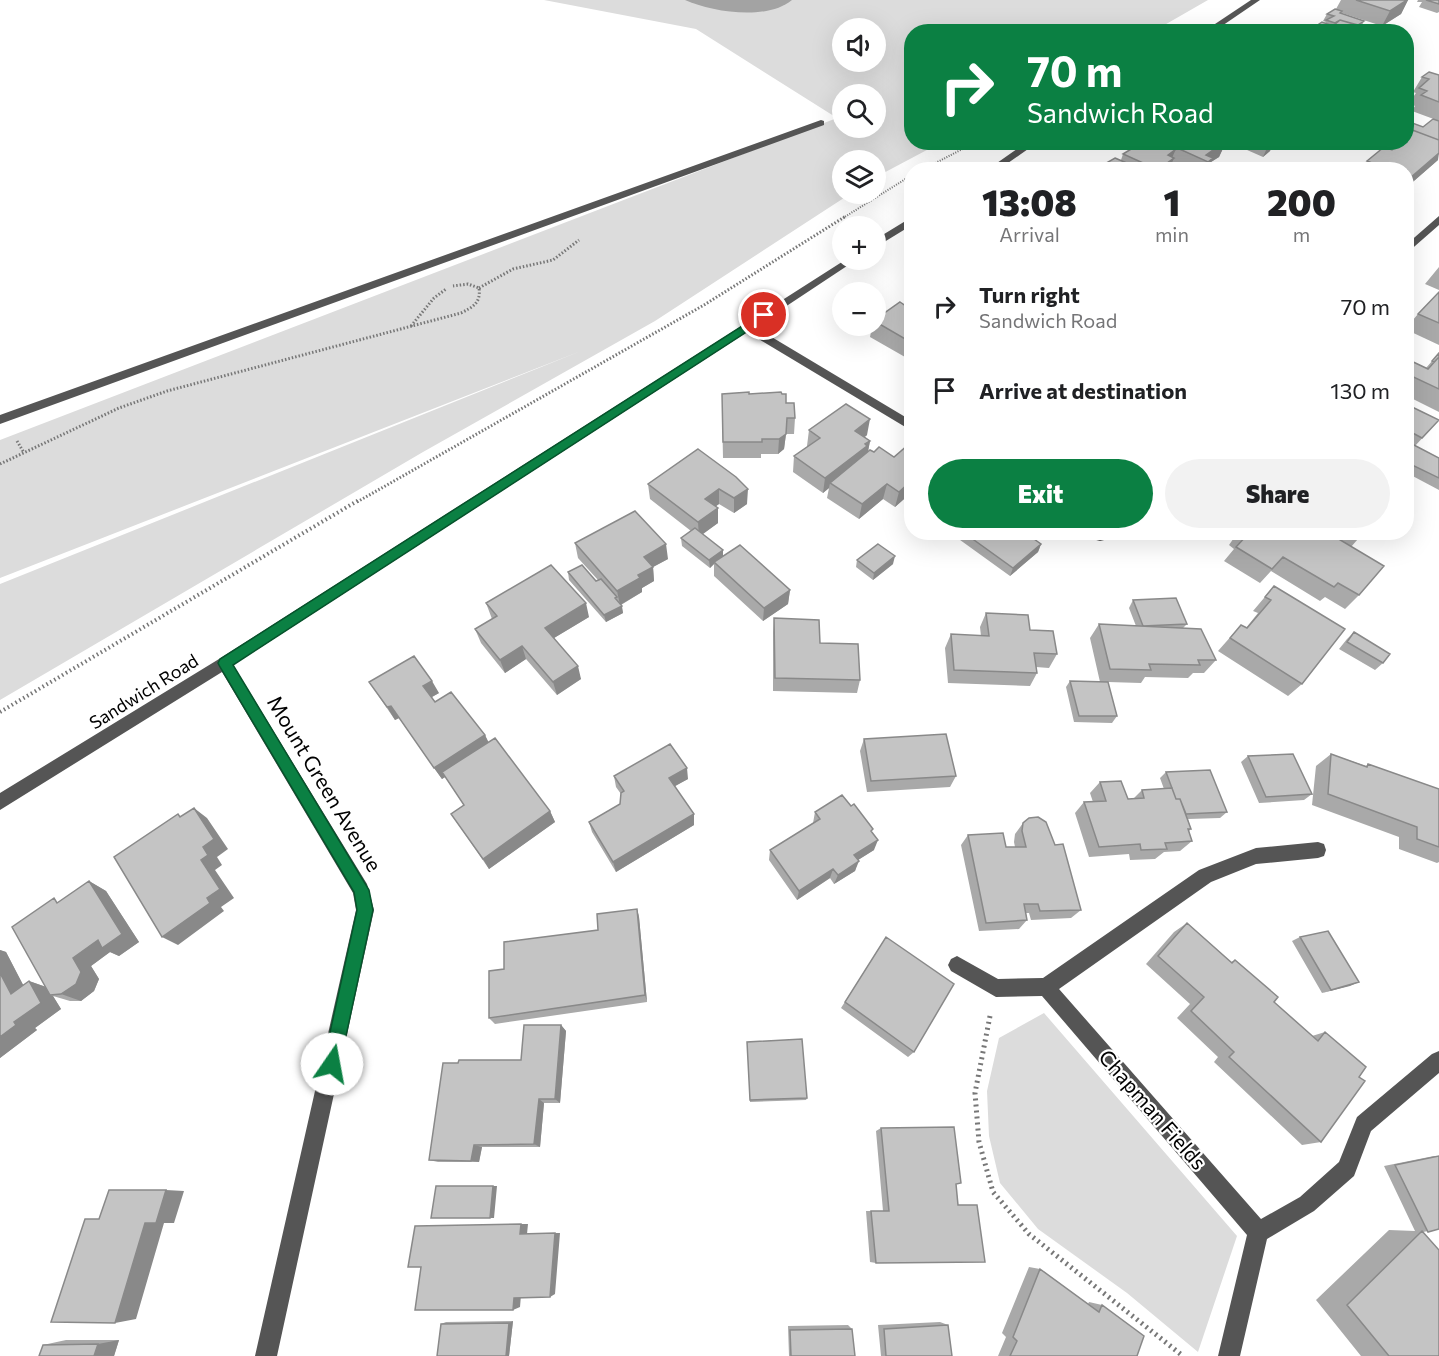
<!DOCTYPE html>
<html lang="en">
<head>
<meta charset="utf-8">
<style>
  :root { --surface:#fff; --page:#f2f2f2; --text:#202124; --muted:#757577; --accent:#0b8043 }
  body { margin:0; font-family:Commissioner,sans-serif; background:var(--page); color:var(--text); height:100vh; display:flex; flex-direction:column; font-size:22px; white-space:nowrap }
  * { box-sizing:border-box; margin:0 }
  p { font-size:20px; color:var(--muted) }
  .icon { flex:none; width:33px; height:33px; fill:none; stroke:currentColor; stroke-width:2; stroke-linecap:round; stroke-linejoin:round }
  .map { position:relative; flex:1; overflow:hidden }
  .sheet { position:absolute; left:904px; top:162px; width:510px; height:378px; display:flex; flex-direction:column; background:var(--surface); border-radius:24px; box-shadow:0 6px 24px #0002 }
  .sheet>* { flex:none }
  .hud { position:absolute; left:904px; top:24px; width:510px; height:126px; border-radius:24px; box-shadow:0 6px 24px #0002; background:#0b8043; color:#fff; overflow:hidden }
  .fabs { position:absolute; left:832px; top:18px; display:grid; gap:12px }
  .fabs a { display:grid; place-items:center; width:54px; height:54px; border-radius:50%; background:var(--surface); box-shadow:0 6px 24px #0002; font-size:30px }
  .pin { position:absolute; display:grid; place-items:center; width:51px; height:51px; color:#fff; margin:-26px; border:3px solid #fff; border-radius:50%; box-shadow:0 2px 6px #0007 }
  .me { position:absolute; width:66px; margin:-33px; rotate:12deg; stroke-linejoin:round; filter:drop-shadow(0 0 4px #0008) }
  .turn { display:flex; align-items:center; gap:21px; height:126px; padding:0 24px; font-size:27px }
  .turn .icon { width:78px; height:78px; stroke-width:2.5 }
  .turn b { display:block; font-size:42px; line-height:51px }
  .eta { display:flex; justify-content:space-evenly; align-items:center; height:102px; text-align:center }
  .eta b { font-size:36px; font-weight:800; line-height:42px }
  .button { display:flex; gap:12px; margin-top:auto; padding:12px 24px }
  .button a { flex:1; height:69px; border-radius:36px; background:var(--accent); color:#fff; font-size:24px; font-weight:800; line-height:69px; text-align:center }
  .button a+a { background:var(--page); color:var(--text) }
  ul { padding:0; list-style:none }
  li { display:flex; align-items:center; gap:18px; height:84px; padding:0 24px }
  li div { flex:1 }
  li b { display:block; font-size:22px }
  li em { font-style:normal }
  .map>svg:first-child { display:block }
  .green { fill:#dcdcdc; fill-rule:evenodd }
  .water { fill:#a3a3a3 }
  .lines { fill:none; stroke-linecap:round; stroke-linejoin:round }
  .path-far3 { stroke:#777; stroke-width:2; stroke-dasharray:1 1.5; stroke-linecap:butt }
  .path-far2 { stroke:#777; stroke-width:3; stroke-dasharray:1.5 2; stroke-linecap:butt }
  .path-far1 { stroke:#777; stroke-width:4; stroke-dasharray:1.5 3; stroke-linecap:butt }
  .path { stroke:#777; stroke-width:5; stroke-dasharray:2 4; stroke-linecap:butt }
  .minor { fill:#555; fill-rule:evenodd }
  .wall { fill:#a9a9a9 }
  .shaded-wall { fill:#898989 }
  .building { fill:#c4c4c4; stroke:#898989; stroke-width:1.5 }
  .route { fill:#0b8043; stroke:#07532c; stroke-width:1.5 }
  .labels { text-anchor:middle; stroke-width:4.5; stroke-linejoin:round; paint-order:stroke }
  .street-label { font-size:18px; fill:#000; stroke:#fff }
  .near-street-label { font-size:21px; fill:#000; stroke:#fff }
</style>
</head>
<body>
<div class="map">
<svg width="1439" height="1356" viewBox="0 0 1439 1356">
  <rect width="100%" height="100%" fill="#fff"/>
  <path class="green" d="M544 0H1208L1154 31 912 32V142L940 143 876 177V160H843V194H850L655 321 423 452 0 700V584L581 351 0 578V440L837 118 696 29ZM843 28H876V62H843ZM843 94H876V128H843Z
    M1044 1013 1237 1236 1198 1352 1127 1293 1038 1229 1000 1183 989 1136 987 1091 999 1038Z"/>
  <path class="water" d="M685 0H792C767 21 712 12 685 0Z"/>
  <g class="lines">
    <path class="path-far3" d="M922 170 976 142
      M843 218 912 175"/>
    <path class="path-far2" d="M479 288 513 269 553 260 579 240
      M411 326 434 298 446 289
      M17 441 24 453
      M0 464 119 408 167 391 461 313C473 307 481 303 479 288L468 284 453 286
      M357 502 704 305 846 216"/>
    <path class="path-far1" d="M0 712 359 500"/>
    <path class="path" d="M990 1016 975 1093 979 1142 993 1192 1029 1234 1183 1356"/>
    <path class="minor" d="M1251 0H1260L1213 32H1203Z
      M821 120 824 121V125L0 424V415Z
      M1027 142H1038L998 170H987Z
      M1439 216V225L1407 253V244Z
      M912 217V225L876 247V239Z
      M845 260H856L755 327 912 421V431L747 332 233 665 367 884 374 910 277 1356H255L356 910 353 893 222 672 0 810V793L219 659Z
      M1080 532H1122L1121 536 1100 541 1081 536Z
      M1318 842 1324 844 1326 850 1324 856 1318 858 1256 864 1211 882 1059 989 1261 1219 1300 1197 1339 1162 1357 1117 1432 1054 1439 1051V1073L1371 1131 1354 1176 1314 1211 1267 1239 1240 1356H1218L1247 1235 1042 996 996 997 951 971 948 965 951 959 957 956 998 979 1043 978 1199 870 1256 848Z"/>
  </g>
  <path class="wall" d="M1341 0H1408L1401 14 1382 26 1342 13H1341L1364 21 1361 27 1367 28 1365 32H1311L1313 28 1325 23 1326 22 1323 21 1327 14 1336 9Z
    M1418 0H1439V12L1437 13 1419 7 1422 2H1417Z
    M1439 75V121L1412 111 1415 106 1409 103 1416 93 1413 92 1422 77Z
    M1149 142H1226L1219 157 1211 162 1208 170H1182L1171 165 1169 170H1094L1121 160 1123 154Z
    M1240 142H1272L1270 151 1263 157 1238 146Z
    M1379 142H1407L1438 160 1407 187V170H1362L1367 161 1383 148 1377 146Z
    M1439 267V290L1425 284Z
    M1439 292V345L1407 330V327L1418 314Z
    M912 304V361L870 337 872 326H876V319L906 306 912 305Z
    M1439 353V412L1407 396V359L1426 368Z
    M749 394 786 403 795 418 794 434H786L784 449 778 454H761V458H723L722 410Z
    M1407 401 1408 405 1439 420 1415 446 1439 458V490L1407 473Z
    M809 430 867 435 865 437 870 441 868 452H874L894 457 912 447V492L895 507 883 499 859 519 827 498 829 488 823 493 793 472 794 456 808 446H807Z
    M698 449 747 504 734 513 719 504 716 506 718 523 702 534 723 556 790 590 788 604 763 621 714 576V564L710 568 682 546 681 538 691 531 650 499 648 484Z
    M949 532H1024L1041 544 1038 552 1010 576Z
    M1238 532H1364L1351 547 1359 595 1345 609 1325 597 1320 601 1271 571 1260 583 1224 561 1234 549 1229 545Z
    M575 543 668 559 653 567 654 581 642 588V592L621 605 623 613 606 622 569 580 568 572 596 581 598 580 578 558Z
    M857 560 893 564 873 580 856 567Z
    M1274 586 1302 684 1288 696 1218 651 1241 625 1246 628 1258 613 1253 611Z
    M1133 600 1187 624 1183 628 1216 660 1204 673H1193L1188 678 1145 677 1141 683 1108 682 1117 716 1112 723 1074 722 1066 687 1070 681 1100 682 1090 638 1099 624 1136 626 1129 608Z
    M486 603 589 617 554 638 581 679 557 695 526 659 505 673 481 643 475 629 492 619Z
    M986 613 1030 630 1057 654 1049 668 1036 667 1037 673 1030 686 948 683 945 648 951 634 981 636 980 627Z
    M774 618 820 643 860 680 857 693 773 691V632Z
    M1354 632 1383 663 1375 670 1339 649 1347 639Z
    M369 682 439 693 432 697 435 702 485 735 488 743 550 811 555 822 489 869 451 814 464 805 445 777 442 779 399 718 395 720Z
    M864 739 956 776 950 787 867 792 860 751Z
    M1331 754 1366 766 1368 764 1439 789V862L1437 863 1399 849V837L1312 805 1316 766Z
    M1248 756 1312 794 1304 800 1259 803 1241 762Z
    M1166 772 1227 812 1220 818 1188 819 1191 829 1189 831 1192 841 1180 851 1164 852 1155 859 1130 860 1129 854 1089 857 1075 813 1084 802H1093L1090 793 1100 782 1128 799H1133L1142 790 1164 789 1160 778Z
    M614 776 688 779 674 786 694 825 616 872 592 832 589 822 620 804 621 794 616 787Z
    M815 812 872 832 874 850 858 860 855 871 834 884 830 878 797 900 769 860 770 850 813 823Z
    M1023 823 1081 910 1071 918 1031 920 1029 913H1026L1027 920 1019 929 979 931 961 845 968 835 1006 847H1015L1014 842 1015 834Z
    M89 881 106 891 139 942 119 956 110 952 91 966 99 979 94 991 81 1001H70L53 996 61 1009 35 1028 37 1030 0 1058V950L6 952 23 985 29 981 46 987 60 901Z
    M637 909 639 917 647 1002 495 1024 489 1018 504 969 598 930Z
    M1187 923 1231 962 1235 960 1274 1002 1312 1036 1325 1032 1359 1077 1321 1142 1302 1145 1214 1062 1218 1057 1177 1018 1190 1004 1146 964 1174 932Z
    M886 937 914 1052 908 1057 841 1008Z
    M1300 937 1359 982 1322 993 1292 941Z
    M561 1025 566 1031 560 1103H544L540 1147H482L479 1162H438L429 1160 521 1060Z
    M747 1042 807 1098 806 1100 750 1102Z
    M881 1128 956 1184 958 1205 876 1263 870 1262 866 1211H883L876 1131Z
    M1434 1156H1439V1229L1423 1232 1439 1356H1361L1316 1300 1389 1230 1415 1231 1384 1166Z
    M1029 1267 1040 1269 1088 1304 1089 1302 1102 1305 1137 1356H998L1006 1337 1002 1333Z
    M513 1321 509 1356 441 1324 446 1322Z
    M940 1322 948 1325 952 1356H881L878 1325Z
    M848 1325 852 1329 855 1356H789L788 1326Z
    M66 1340H119L114 1356 43 1345Z"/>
  <path class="shaded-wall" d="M1407 0H1408L1401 14 1382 26 1390 11Z
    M1224 142H1226L1219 157 1211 162 1208 170H1204L1208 162 1206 155Z
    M1274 143 1270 151 1263 157 1267 148Z
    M1176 149 1171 160 1174 158 1169 170H1159L1168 155Z
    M1439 153 1438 160 1407 187V182L1410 178Z
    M870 419 867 435 852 446 855 431Z
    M786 434 784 449 778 454 779 439Z
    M870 441 867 456 830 483 829 488 823 493 825 478Z
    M912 480V492L895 507 899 492Z
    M887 484 883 499 859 519 862 504Z
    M719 489V504L705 514V499Z
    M748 489 747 504 734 513V498Z
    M718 508V523L699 537 698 522Z
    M666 544 668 559 653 567 654 581 642 588V592L620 605 617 591 638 575 644 557Z
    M1041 544 1038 552 1010 576 1013 568Z
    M723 550V558L714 562V564L710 568 709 560Z
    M895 556 893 564 873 580 874 573Z
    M790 590 788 604 763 621 764 608Z
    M586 603 589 617 549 641 545 628Z
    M622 606 623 613 606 622 604 615Z
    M522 646 526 659 505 673 500 660Z
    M578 666 581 679 557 695 553 682Z
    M432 681 439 693 430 698 423 686Z
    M391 706 399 718 395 720 387 707Z
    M485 735 491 747 442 779 434 768Z
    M687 768 688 779 670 789 669 778Z
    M194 808 207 818 228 849 217 857 222 865 215 870 234 898 221 907 224 911 178 945 162 937 207 898 201 860 203 847Z
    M550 811 555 822 489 869 483 859Z
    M694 814V825L616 872 613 862Z
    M878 840 874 850 850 865 854 855Z
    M859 861 855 871 834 884 838 875Z
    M833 869 830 878 797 900 799 891Z
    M89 881 106 891 139 942 119 956 110 952 91 966 99 979 94 991 81 1001 61 994Z
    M637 909 639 917 647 1002 645 995Z
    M0 950 6 952 31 1000 11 994 0 973Z
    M29 981 49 988 50 995 53 996 61 1009 35 1028 37 1030 0 1058V1037L14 1022Z
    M1359 982 1350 986 1322 993 1331 990Z
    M561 1025 566 1031 560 1103 555 1099Z
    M539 1099 544 1103 540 1147 534 1144Z
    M474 1145 482 1147 479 1162 471 1161Z
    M493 1186H497L494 1218H490Z
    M166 1190 184 1191 174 1223H156Z
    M145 1223H164L136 1319 115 1323Z
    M521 1224H528L527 1234H520Z
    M555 1233H560L555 1294 550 1297Z
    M521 1295 520 1307 513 1310 514 1298Z
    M513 1321 509 1356H506L509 1323Z
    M119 1340 114 1356H94L98 1344Z"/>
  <path class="building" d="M1356 0H1407L1390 11Z
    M1426 0H1439V4Z
    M1335 9 1342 11 1340 13 1364 21 1358 25 1340 20 1335 23 1326 20 1334 16 1327 14Z
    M1340 20 1367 28 1363 32H1323L1313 28 1322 22 1333 26Z
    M1429 72 1439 75V102L1421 95 1427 91 1419 88 1429 79 1422 77Z
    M1433 119 1439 121V140L1407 128V121L1423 127Z
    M1407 128 1439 140V153L1410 178 1407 176V170H1389L1367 161 1384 147 1392 150 1401 142H1407Z
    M1149 142H1160L1176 149 1168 155 1174 158 1160 168 1154 165 1152 167 1123 154 1141 143 1145 145Z
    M1164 142H1224L1206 155 1213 158 1208 162Z
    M1252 142H1272L1274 143 1267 148Z
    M1115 158 1143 170H1094Z
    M1439 292V323L1418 314Z
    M900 302 906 306 909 304 912 305V343L876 322V319Z
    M1439 353V357L1434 362 1432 361Z
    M1439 357V389L1407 374V359L1428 369Z
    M749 392V394L781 392 782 394H786V403H794L795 418H787L786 434 779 439H762V442H723L722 394Z
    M1407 401 1409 402 1408 405 1439 420 1422 438 1407 430Z
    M846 404 870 419 855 431 870 441 865 444 867 446 825 478 794 456 820 438 809 430Z
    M1412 444 1439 458V478L1412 465 1413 463 1407 460V449Z
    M908 445 912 447V480L899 492 887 484 862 504 830 483 870 450 874 452 879 447 894 457Z
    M698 449 736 477 748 489 734 498 719 489 705 499 718 508 698 522 648 484Z
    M1407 460 1413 463 1407 470Z
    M635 511 666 544 644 557 653 567 638 575 640 578 617 591 575 543Z
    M695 528 723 550 709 560 681 538Z
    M963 532H1024L1041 544 1013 568Z
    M1243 532H1327L1384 566 1359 595 1338 583 1334 587 1283 557 1272 569 1236 547 1247 535Z
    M878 544 895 556 874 573 857 560Z
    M740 545 790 590 764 608 714 562Z
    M551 565 586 603 545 628 578 666 553 682 522 646 500 660 475 629 497 616 486 603Z
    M582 565 596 581 601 579 617 597 615 598 622 606 604 615 568 572Z
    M1274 586 1345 629 1302 684 1230 638 1241 625 1247 628 1271 600 1265 597Z
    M1176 598 1187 624 1143 626 1133 600Z
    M986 613 1028 615 1030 630 1053 631 1057 654 1034 653 1037 673 954 670 951 634 989 636Z
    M774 618 819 620 820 643 858 644 860 680 775 678Z
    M1099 624 1201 629 1216 660H1198L1200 665 1149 664 1151 670 1110 669Z
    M1354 632 1390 654 1383 663 1347 642Z
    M414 656 432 681 423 686 435 702 451 692 485 735 434 768 391 706 387 707 369 682Z
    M1070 681 1108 682 1117 716H1079Z
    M946 734 956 776 871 781 864 739Z
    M495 738 550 811 483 859 451 814 464 805 442 772Z
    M670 744 687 768 669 778 694 814 613 862 589 822 620 804 621 793 624 791 614 776Z
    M1293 754 1312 794 1266 797 1248 756Z
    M1331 754 1367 767 1368 764 1439 789V847L1417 839V827L1328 794Z
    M1210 770 1227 812 1186 814 1180 799H1176L1166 772Z
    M1121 781 1128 799 1144 798 1142 790 1172 788 1176 799H1180L1191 829H1188L1192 841 1165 843 1167 849 1141 850 1140 844 1099 847 1084 802 1106 801 1100 782Z
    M842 795 851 806 854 804 873 829 871 831 878 840 854 855 859 861 838 875 833 869 799 891 770 850 820 819 815 812Z
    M194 808 214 839 203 847 208 855 201 860 220 889 207 898 210 903 162 937 114 857 178 814 180 817Z
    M1038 817 1046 822 1055 845 1063 844 1081 910 1040 911 1038 904H1024L1027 920 986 923 968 835 1003 833 1006 847H1026L1022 831 1023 823 1029 818Z
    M89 881 122 934 102 948 98 940 73 958 81 972 76 984 61 994 50 995 12 927 54 898 57 903Z
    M637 909 645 995 489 1018V971L504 969V942L598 930 597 914Z
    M1187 923 1232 963 1235 960 1278 997 1274 1002 1318 1041 1325 1032 1366 1067 1359 1077 1365 1081 1321 1142 1229 1057 1234 1052 1191 1011 1204 997 1158 956Z
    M1328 931 1359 982 1331 990 1300 937Z
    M886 937 954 984 914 1052 845 1002Z
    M0 973 11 994 29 981 41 1003 14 1022 16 1025 0 1037Z
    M524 1025H561L555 1099H539L534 1144 474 1145 471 1161 429 1160 443 1063H458L459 1060H521Z
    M802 1039 807 1098 750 1100 747 1042Z
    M954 1127 961 1183 956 1184 958 1205H977L985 1262 876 1263 871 1211H889L881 1128Z
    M1439 1156V1229L1428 1232 1395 1165Z
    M436 1186H493L490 1218H431Z
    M109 1190H166L156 1223H145L115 1323 51 1322 85 1219H99Z
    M521 1224 520 1234 555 1233 550 1297 514 1298 513 1310H415L421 1267H408L415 1226Z
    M1422 1231 1439 1250V1356H1389L1347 1305Z
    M1040 1269 1099 1312 1102 1305 1144 1336 1137 1356H1010L1017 1341 1013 1337Z
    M509 1323 506 1356H437L441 1324Z
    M948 1325 952 1356H886L884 1329Z
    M852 1329 855 1356H791L790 1330Z
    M98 1344 94 1356H39L43 1345Z"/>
  <path class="route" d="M764 312 768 313V318L233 665 369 890 373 910 340 1064 338 1070 332 1072 325 1070 323 1064 357 910 354 892 220 667 218 663 220 659Z"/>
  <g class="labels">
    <g class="street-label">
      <text transform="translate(144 692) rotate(-32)" y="6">Sandwich Road</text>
    </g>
    <g class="near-street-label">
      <text transform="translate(324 784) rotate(59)" y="7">Mount Green Avenue</text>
      <text transform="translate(1152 1110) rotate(49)" y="7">Chapman Fields</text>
    </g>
  </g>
</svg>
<div class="fabs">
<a><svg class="icon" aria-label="sound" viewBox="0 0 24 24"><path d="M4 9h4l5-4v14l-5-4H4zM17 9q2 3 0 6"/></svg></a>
<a><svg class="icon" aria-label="search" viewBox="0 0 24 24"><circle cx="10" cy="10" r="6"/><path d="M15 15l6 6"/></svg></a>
<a><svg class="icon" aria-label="layers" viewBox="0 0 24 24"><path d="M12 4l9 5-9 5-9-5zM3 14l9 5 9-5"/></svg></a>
<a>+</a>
<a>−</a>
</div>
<div class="pin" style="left:764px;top:315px;background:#d93025"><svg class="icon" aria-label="arrive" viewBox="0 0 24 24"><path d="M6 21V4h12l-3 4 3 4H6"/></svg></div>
<svg class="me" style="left:332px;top:1064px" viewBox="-20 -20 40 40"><circle r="19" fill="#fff"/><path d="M0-13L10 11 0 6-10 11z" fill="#0b8043"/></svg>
<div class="hud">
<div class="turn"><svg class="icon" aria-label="right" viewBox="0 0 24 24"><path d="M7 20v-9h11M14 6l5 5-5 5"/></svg><div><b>70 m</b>Sandwich Road</div></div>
</div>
<section class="sheet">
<div class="eta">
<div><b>13:08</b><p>Arrival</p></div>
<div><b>1</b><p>min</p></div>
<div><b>200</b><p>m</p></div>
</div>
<ul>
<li><svg class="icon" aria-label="right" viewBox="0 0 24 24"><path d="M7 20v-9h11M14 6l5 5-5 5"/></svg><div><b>Turn right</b><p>Sandwich Road</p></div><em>70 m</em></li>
<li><svg class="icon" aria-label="arrive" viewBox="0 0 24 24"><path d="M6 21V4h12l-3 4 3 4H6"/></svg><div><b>Arrive at destination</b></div><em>130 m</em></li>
</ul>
<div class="button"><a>Exit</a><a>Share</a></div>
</section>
</div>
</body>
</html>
